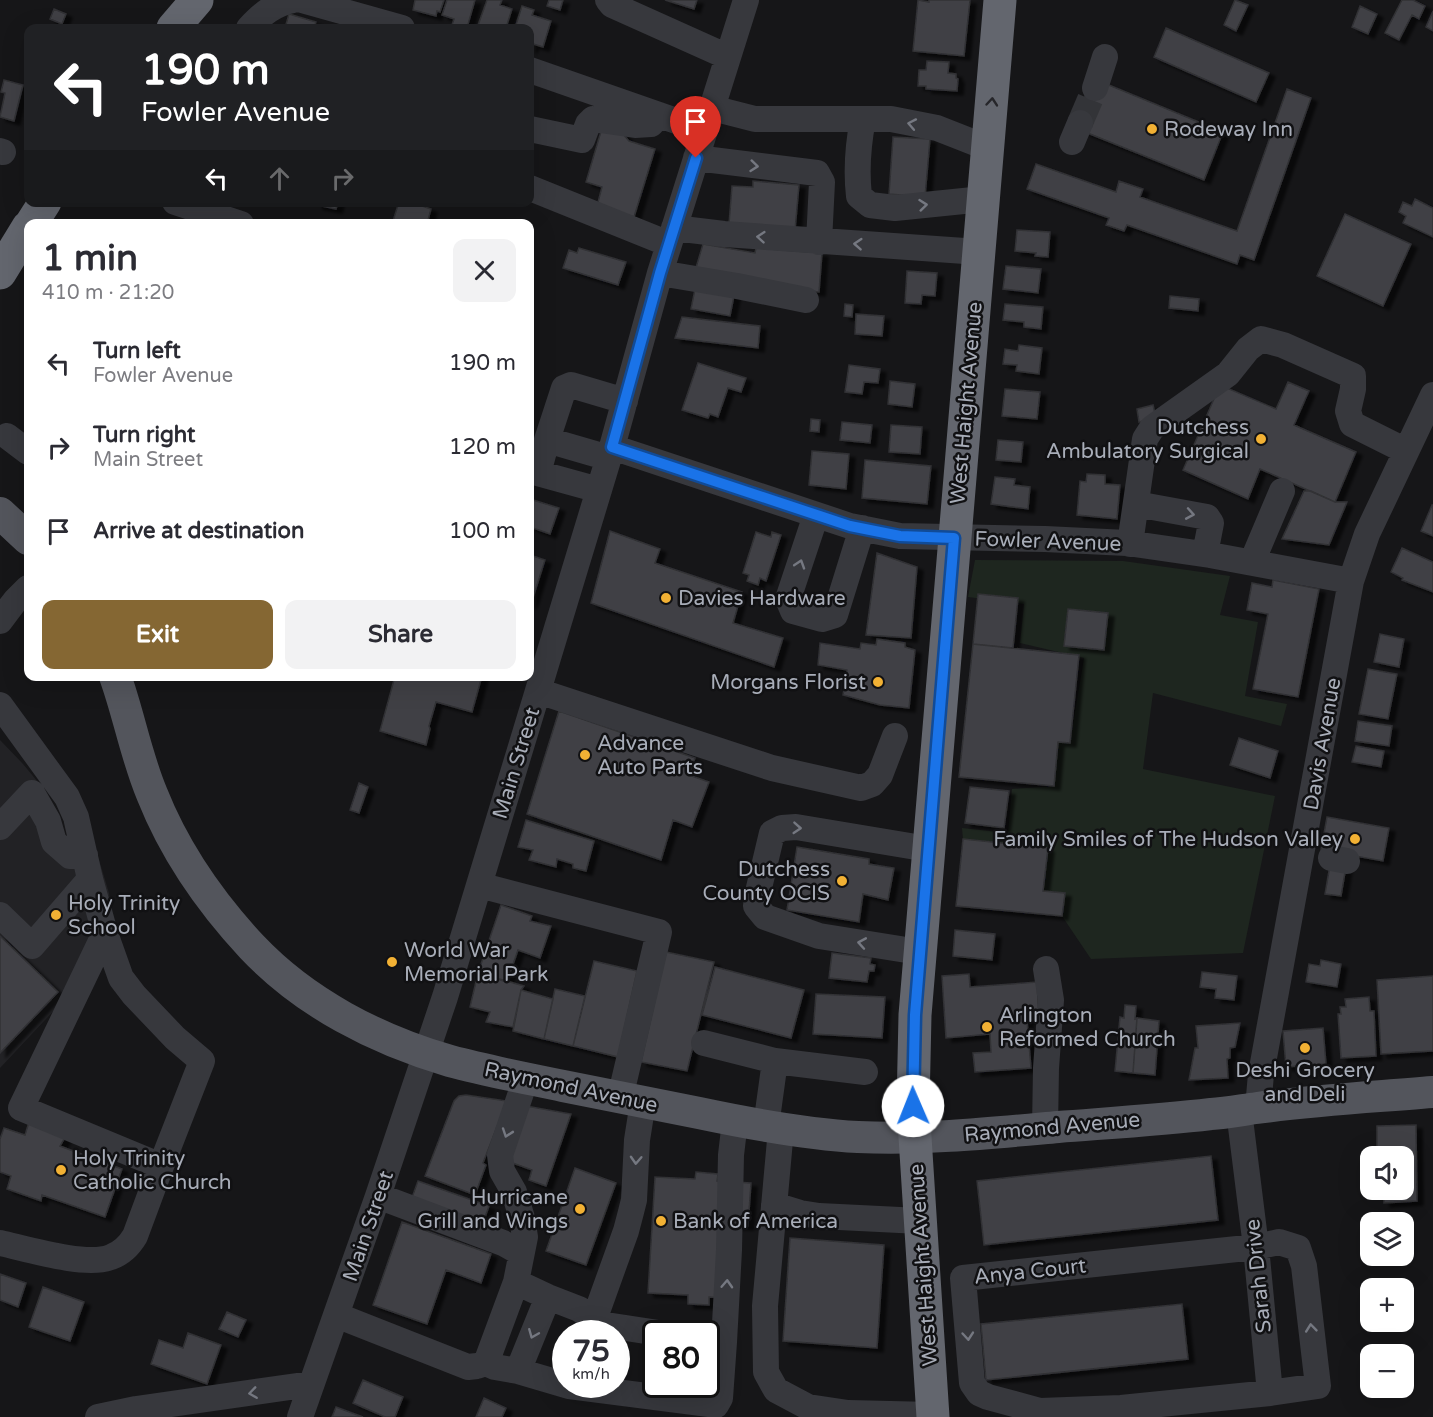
<!DOCTYPE html>
<html lang="en">
<head>
<meta charset="utf-8">
<style>
  :root { --surface:#fff; --page:#f2f2f3; --text:#2b2b33; --muted:#7c7c81; --accent:#856733 }
  body { margin:0; font-family:"Varela Round",sans-serif; background:var(--page); color:var(--text); height:100vh; display:flex; flex-direction:column; font-size:22px; white-space:nowrap }
  * { box-sizing:border-box; margin:0 }
  p { font-size:20px; color:var(--muted) }
  .icon { flex:none; width:33px; height:33px; fill:none; stroke:currentColor; stroke-width:2; stroke-linecap:round; stroke-linejoin:round }
  .map { position:relative; flex:1; overflow:hidden }
  .details { position:absolute; left:24px; top:219px; width:510px; height:462px; display:flex; flex-direction:column; background:var(--surface); border-radius:12px; box-shadow:0 6px 24px #0002 }
  .details>* { flex:none }
  .top-card { position:absolute; left:24px; top:24px; width:510px; height:183px; border-radius:12px; box-shadow:0 6px 24px #0002; background:#202124; color:#fff; overflow:hidden }
  .controls { position:absolute; left:1360px; top:1146px; display:grid; gap:12px }
  .controls a { display:grid; place-items:center; width:54px; height:54px; border-radius:12px; background:var(--surface); box-shadow:0 6px 24px #0002; font-size:30px }
  .speed { position:absolute; left:552px; top:1320px; display:flex; gap:12px; font-size:30px; font-weight:700; text-align:center }
  .speed>* { display:grid; place-content:center; width:78px; height:78px; border-radius:50%; background:var(--surface); box-shadow:0 6px 24px #0002; line-height:1 }
  .speed small { font-size:15px; font-weight:400 }
  .speed .limit { border:3px solid #111; border-radius:9px; background:#fff; color:#111 }
  .pin { position:absolute; display:grid; place-items:center; width:51px; height:51px; color:#fff; margin:-62px -26px; border-radius:50% 50% 50% 0; rotate:-45deg; box-shadow:0 0 6px #0007 }
  .pin .icon { rotate:45deg }
  .me { position:absolute; width:66px; margin:-33px; rotate:359deg; stroke-linejoin:round; filter:drop-shadow(0 0 4px #0008) }
  .turn { display:flex; align-items:center; gap:21px; height:126px; padding:0 18px; font-size:27px }
  .turn .icon { width:78px; height:78px; stroke-width:2.5 }
  .turn b { display:block; font-size:42px; line-height:51px }
  .lanes { display:flex; align-items:center; height:57px; padding:0 18px; background:#0003; justify-content:center; gap:30px; direction:ltr }
  .lanes .off { opacity:.35 }
  .round { display:grid; place-items:center; flex:none; width:63px; height:63px; border-radius:12px; background:var(--page) }
  .overview { display:flex; align-items:center; justify-content:space-between; height:102px; padding:0 18px }
  h1 { font-size:36px; font-weight:700; line-height:45px }
  .action { display:flex; gap:12px; margin-top:auto; padding:12px 18px }
  .action a { flex:1; height:69px; border-radius:12px; background:var(--accent); color:#fff; font-size:24px; font-weight:700; line-height:69px; text-align:center }
  .action a+a { background:var(--page); color:var(--text) }
  ul { padding:0; list-style:none }
  li { display:flex; align-items:center; gap:18px; height:84px; padding:0 18px }
  li div { flex:1 }
  li b { display:block; font-size:22px }
  li em { font-style:normal }
  .map>svg:first-child { display:block }
  .built { fill:#222225 }
  .green { fill:#1e261f }
  .building { fill:#404145; stroke:#303034; stroke-width:1.5; filter:url(#shadow) }
  .lines { fill:none; stroke-linecap:round; stroke-linejoin:round }
  .minor-tunnel { stroke:#333438; stroke-width:26; stroke-dasharray:26 13; stroke-linecap:butt }
  .minor { stroke:#37383d; stroke-width:26 }
  .major { stroke:#53555c; stroke-width:32 }
  .highway { stroke:#63666e; stroke-width:33 }
  .oneway { stroke:#26262a }
  .oneway2 { stroke:#757881 }
  .route-casing { stroke:#114b97; stroke-width:15 }
  .route { stroke:#1a73e8; stroke-width:10 }
  .poi-dot { fill:#f2b134; stroke:#111113; stroke-width:2 }
  .labels { text-anchor:middle; stroke-width:5; stroke-linejoin:round; paint-order:stroke }
  .poi-label { font-size:21px; fill:#a8adb8; stroke:#111113; text-anchor:start }
  .street-label { font-size:21px; fill:#a8adb8; stroke:#111113 }
</style>
</head>
<body>
<div class="map">
<svg width="1433" height="1417" viewBox="0 0 1433 1417">
  <defs>
    <filter id="shadow"><feDropShadow dx="6" dy="4" stdDeviation="1.5" flood-color="#0009"/></filter>
  </defs>
  <rect width="100%" height="100%" fill="#161618"/>
  <path class="built" d="M0 740 23 764 42 787 64 843 93 840 109 893 115 937 60 1004 0 1068Z"/>
  <path class="green" d="M975 560 1123 561 1230 576 1220 615 1258 622 1245 696 1287 704 1281 726 1153 693 1143 769 1275 796 1243 953 1091 959 1062 916 1043 891 1047 848 963 839 962 828 1008 833 1012 789 1054 786 1058 742 1070 743 1084 658 1020 643 1024 604 968 597Z"/>
  <path class="building" d="M415 0H444L440 12 437 11 436 16 413 10Z
    M447 0H475L467 28 452 25 454 19 442 15Z
    M487 0H502L500 5 512 9 506 28H477Z
    M549 0H563L560 10 547 6Z
    M665 0H697L694 9Z
    M918 0 929 2V0H970L964 56 913 51Z
    M1235 0 1248 5 1236 31 1224 25Z
    M1402 0H1413L1425 6 1419 19 1412 15 1399 40 1385 33Z
    M522 6 534 10 532 15 551 21 543 47 533 44 531 49 530 48V28H515Z
    M1360 6 1377 14 1368 34 1352 27Z
    M54 9 66 14 62 24 50 19Z
    M1433 11V31L1426 27Z
    M289 14 316 22 314 28H285Z
    M1166 28 1269 73 1256 102 1154 57Z
    M927 61 949 62 948 73 956 74V78L958 79 957 91 926 89V86H918L919 70H926Z
    M4 80 23 85 14 121 0 117 5 93 1 92Z
    M1104 83 1223 132 1204 180 1085 132 1075 121 1089 86Z
    M1287 89 1311 98 1254 260 1240 255 1237 264 1127 225 1124 231 1106 225 1109 218 1027 189 1036 164 1116 192 1119 181 1143 189 1140 197 1237 231Z
    M602 128 623 134 629 141 655 149 634 217 597 206 602 187 586 182Z
    M893 137 930 139 925 197 889 194Z
    M753 181 799 185 795 230 729 224 732 186 753 187Z
    M1415 199 1433 208V237L1403 223 1406 216 1399 212 1403 202 1412 206Z
    M317 202H338L336 209 317 205Z
    M399 202H410L431 209 427 224H392Z
    M1345 214 1411 244 1383 306 1317 276Z
    M1017 230 1050 232 1048 257 1035 256 1036 253 1015 251Z
    M703 244 755 253 756 248 822 253 819 292 782 288 695 271Z
    M579 248 626 262 618 285 563 268 569 250 577 253Z
    M1006 266 1041 269 1038 293 1003 289Z
    M907 271 937 273 935 296 922 295 921 304 905 303Z
    M696 284 735 291 730 316 691 309Z
    M1170 296 1199 299 1198 311 1169 308Z
    M845 304 853 305 852 317 844 316Z
    M1005 304 1043 307 1041 329 1024 327V322L1003 320Z
    M856 314 884 316 882 336 855 334Z
    M682 317 760 326 758 348 675 338Z
    M1019 345 1042 348 1039 374 1016 371 1017 365 1003 364 1005 349 1018 351Z
    M698 363 746 378 741 392 728 388 718 417 710 414 708 418 682 410Z
    M849 365 880 369 878 383 864 382 862 394 845 392Z
    M890 381 915 384 912 407 888 404Z
    M1288 382 1309 391 1294 425 1356 452 1335 502 1260 469 1248 499 1183 470 1220 385 1276 409Z
    M1005 389 1040 392 1037 419 1002 416Z
    M1153 405 1156 418 1139 422 1137 409Z
    M811 419 820 420 819 432 810 431Z
    M842 422 872 425 870 443 840 440Z
    M891 425 922 427 920 454 889 452Z
    M998 440 1023 442 1021 462 996 460Z
    M812 451 849 454 846 489 809 485Z
    M865 460 931 466 927 504 862 498Z
    M1087 474 1105 475V484L1120 485 1117 519 1077 515 1080 481 1086 482Z
    M995 477 1015 479 1014 485 1030 487 1028 509 991 504Z
    M1304 491H1311L1335 502H1347L1329 545 1282 539Z
    M530 499 559 508 550 534 530 527Z
    M1432 505H1433V536L1421 531Z
    M610 531 660 549 655 563 742 592 733 623 783 638 774 667 591 603Z
    M756 532 771 537 772 532 781 535 766 581 760 578 758 585 747 581 749 575 743 573Z
    M1402 548 1433 562V592L1402 580 1403 578 1391 572Z
    M877 553 917 567 911 638 866 635Z
    M530 555 545 560 531 604H530Z
    M1273 580 1319 589 1298 697 1253 689 1268 614 1247 610 1252 583 1272 587Z
    M978 594 1018 598 1013 648 973 644Z
    M1068 609 1108 613 1104 650 1064 646Z
    M1380 634 1404 639 1399 667 1374 662Z
    M877 639 905 643V647L915 650 909 708 880 705 843 695 847 670 818 665 820 643 860 649 861 643 876 645Z
    M973 644 1079 655 1070 743 1058 742 1054 786 959 777Z
    M1368 669 1397 674 1388 719 1359 714Z
    M395 676H482L472 712 436 702 429 726 430 729 426 745 380 731Z
    M559 711 695 758 689 775 709 782 692 827 673 820 661 860 527 814Z
    M1358 721 1392 726 1389 746 1355 741Z
    M1239 738 1278 751 1270 778 1230 765Z
    M1356 746 1384 751 1381 767 1352 762Z
    M359 783 368 787 359 813 350 810Z
    M970 787 1009 791 1004 828 965 823Z
    M1327 817 1389 828 1383 861 1321 850Z
    M526 820 594 841 586 871 573 868V864L557 859 556 867 529 860 533 850 518 847Z
    M963 839 1048 848 1043 891 1065 893 1062 916 956 906Z
    M797 847 869 859V864L894 868 888 900 863 894 859 922 787 910Z
    M1332 853 1348 855 1341 896 1325 894Z
    M501 905 532 916 530 921 551 926 540 958 518 950 507 982 478 973Z
    M955 930 995 934 992 960 953 956Z
    M0 936 58 992 0 1053Z
    M666 952 714 962 687 1071 641 1062Z
    M832 953 871 958 870 964 875 965 874 971H869L867 982 829 978Z
    M1321 960 1341 964 1337 987 1306 982 1309 964 1320 966Z
    M594 961 637 971 618 1057 573 1046Z
    M715 967 804 990 791 1038 702 1015Z
    M1202 972 1237 976 1234 1000 1215 998 1216 989 1200 987Z
    M478 973 524 986 521 990 513 1027 486 1022 490 1012 470 1007Z
    M969 974 970 987 1037 982 1039 1019 1027 1020 1031 1068 975 1072 973 1053 991 1052 990 1034 946 1038 942 976Z
    M1433 976V1051L1381 1054 1377 980Z
    M555 989 585 996 573 1046 544 1039Z
    M521 990 553 999 544 1039 513 1031Z
    M816 994 885 997 882 1038 813 1034Z
    M1369 997 1370 1011H1374L1376 1056 1341 1058 1338 1014H1341L1340 1007H1346L1345 999Z
    M1125 1005 1136 1006 1135 1019 1137 1018 1133 1073 1115 1071 1120 1017 1124 1018Z
    M1137 1018 1159 1021 1155 1075 1133 1073Z
    M1240 1023 1235 1047 1230 1048V1058L1227 1059 1228 1078 1189 1080 1195 1048H1198L1196 1026Z
    M1323 1028 1326 1064 1286 1067 1283 1031Z
    M466 1095 507 1101 483 1163 486 1165 475 1195 425 1176 454 1101 459 1096Z
    M526 1106 571 1114 546 1186 529 1180 532 1170 507 1161Z
    M29 1122 66 1136 60 1146 122 1169 105 1217 42 1195 41 1201 7 1189 11 1176 0 1172V1139L4 1128 25 1135Z
    M1416 1125 1417 1201 1384 1203V1190H1404V1156H1383V1152H1377V1126Z
    M1211 1156 1218 1220 984 1245 977 1181Z
    M575 1168 616 1183 586 1265 546 1251Z
    M696 1172 718 1174 717 1181 751 1183 748 1226 727 1225 723 1298 709 1297V1305L688 1304V1295L648 1293 655 1177 695 1179Z
    M418 1181 489 1206 481 1229 410 1203Z
    M402 1222 491 1254 481 1283 446 1270 427 1324 373 1305Z
    M790 1238 884 1245 877 1348 783 1341Z
    M0 1274 26 1283 18 1307 0 1300Z
    M43 1287 84 1302 70 1341 29 1327Z
    M1182 1304 1188 1359 986 1380 981 1324Z
    M227 1312 246 1320 238 1337 219 1329Z
    M188 1333 221 1345 207 1384 151 1364 159 1340 183 1348Z
    M363 1380 403 1397 395 1417H385L353 1403Z
    M484 1398 506 1408 502 1417H476Z
    M336 1407 363 1417H332Z"/>
  <g class="lines">
    <path class="minor-tunnel" d="M1080 123 1095 88"/>
    <path class="minor" d="M302 0 402 28
      M608 0 612 5 728 57
      M249 28C262 14 274 4 293 0
      M530 70 705 131
      M1095 88 1105 57
      M712 108 755 119H863
      M530 129 582 140 588 124 593 119 635 125 651 124 659 115
      M1072 142 1080 123
      M0 151 3 152
      M696 158 817 173 822 182 819 242
      M530 188 669 244
      M983 199 895 208 870 205 859 196C856 170 858 145 863 119H891L937 128 988 148
      M175 202 241 224
      M674 228 724 234 979 252
      M660 273 737 286 806 300
      M7 436 28 452
      M547 440 564 388 571 385 625 401
      M612 447 850 526 900 536 1045 539 1127 543 1210 555 1351 581
      M530 471 599 490
      M538 473 547 440 609 458
      M1136 504 1207 517 1211 523 1205 554
      M816 515 788 599 793 611 822 619 835 615 862 528
      M1130 544 1145 439 1152 428 1228 374 1248 349 1261 339 1283 345 1353 376V389L1348 411 1352 424 1406 451
      M1252 562 1282 491
      M0 621 15 601 28 588
      M538 691 772 768 861 788 872 784 880 775 895 736
      M0 705 67 797 76 817 90 879 105 933 121 978 134 995 175 1038 202 1061 161 1166 135 1236C129 1246 122 1253 111 1257 86 1267 27 1249 0 1243
      M0 827 32 793 48 821 54 842 70 856 85 855
      M1331 858 1347 861
      M479 885 659 932 620 1098
      M0 915 32 946 90 879
      M105 933 21 1108 161 1166
      M919 952 819 936 765 917 756 906 758 892 772 833 782 828 796 827 928 849
      M704 1043 775 1061 766 1126
      M775 1061 865 1072
      M1258 1108 1261 1074 1351 581 1367 534 1433 395
      M1239 1111 1256 1247 1270 1393 1318 1386 1304 1266 1298 1248 1279 1242 1256 1247 963 1278 972 1383 979 1393 988 1397 1040 1411 1121 1408 1270 1393
      M1045 1128 1046 1068 1051 1000 1046 969
      M781 1129 765 1306 766 1372 776 1390 808 1407 848 1413 932 1415
      M378 1196 503 1243 521 1253
      M774 1205 800 1213 819 1216 920 1221
      M516 1282 548 1297 579 1309 587 1314 593 1323 665 1334
      M336 1315 468 1367 477 1366 486 1363 516 1282 525 1237 522 1218 514 1192 502 1171 500 1155 526 1078
      M589 1334 626 1231 631 1212 634 1200 637 1140 643 1102
      M724 1342 729 1250 731 1155 735 1121
      M486 1363 495 1367 518 1371 569 1386
      M518 1371 548 1297
      M570 1384 569 1386 716 1405 720 1398 724 1342 706 1340
      M98 1417 136 1409 311 1384
      M300 1417 378 1196 445 997 612 447 660 273 746 0"/>
    <path class="major" d="M0 513 28 539
      M115 676C129 715 136 756 152 794 175 852 210 902 252 947 305 1003 377 1040 450 1061 487 1071 525 1078 563 1086 608 1095 653 1104 699 1113 751 1124 804 1134 858 1137 925 1140 992 1133 1058 1127 1109 1123 1160 1120 1211 1114 1226 1113 1242 1110 1257 1108 1315 1100 1374 1097 1433 1092"/>
    <path class="highway" d="M173 28 197 0
      M31 224 45 202
      M0 273 28 227
      M933 1417 913 1106 915 1015 1000 0"/>
  </g>
  <defs><path id="oneway-chevron" d="M-2-3.5L2.5 0L-2 3.5" fill="none" stroke-width="1.6" stroke-linecap="round" stroke-linejoin="round" transform="scale(1.5)"/></defs>
  <use class="oneway" href="#oneway-chevron" transform="translate(992 102) rotate(-85)"/>
  <g class="oneway2">
    <use href="#oneway-chevron" transform="translate(912 124) rotate(-169)"/>
    <use href="#oneway-chevron" transform="translate(754 166) rotate(6)"/>
    <use href="#oneway-chevron" transform="translate(923 205) rotate(-6)"/>
    <use href="#oneway-chevron" transform="translate(761 237) rotate(-175)"/>
    <use href="#oneway-chevron" transform="translate(858 244) rotate(-176)"/>
    <use href="#oneway-chevron" transform="translate(1190 514) rotate(10)"/>
    <use href="#oneway-chevron" transform="translate(800 564) rotate(-72)"/>
    <use href="#oneway-chevron" transform="translate(797 828) rotate(4)"/>
    <use href="#oneway-chevron" transform="translate(862 943) rotate(-170)"/>
    <use href="#oneway-chevron" transform="translate(507 1133) rotate(109)"/>
    <use href="#oneway-chevron" transform="translate(636 1160) rotate(93)"/>
    <use href="#oneway-chevron" transform="translate(727 1284) rotate(-87)"/>
    <use href="#oneway-chevron" transform="translate(1311 1328) rotate(-96)"/>
    <use href="#oneway-chevron" transform="translate(533 1334) rotate(112)"/>
    <use href="#oneway-chevron" transform="translate(968 1336) rotate(85)"/>
    <use href="#oneway-chevron" transform="translate(253 1393) rotate(172)"/>
  </g>
  <g class="lines">
    <g class="route-casing">
      <path id="route" d="M696 158 660 273 612 447 850 526 900 536 954 538 915 1015 913 1106"/>
    </g>
    <use href="#route" class="route"/>
  </g>
  <g class="poi-dot">
    <circle cx="1152" cy="129" r="6"/>
    <circle cx="1261" cy="439" r="6"/>
    <circle cx="666" cy="598" r="6"/>
    <circle cx="878" cy="682" r="6"/>
    <circle cx="585" cy="755" r="6"/>
    <circle cx="1355" cy="839" r="6"/>
    <circle cx="842" cy="881" r="6"/>
    <circle cx="56" cy="915" r="6"/>
    <circle cx="392" cy="962" r="6"/>
    <circle cx="987" cy="1027" r="6"/>
    <circle cx="1305" cy="1048" r="6"/>
    <circle cx="61" cy="1170" r="6"/>
    <circle cx="580" cy="1209" r="6"/>
    <circle cx="661" cy="1221" r="6"/>
  </g>
  <g class="labels">
    <g class="poi-label">
      <text x="1164" y="136">Rodeway Inn</text>
      <text x="1249" y="434" text-anchor="end">Dutchess<tspan x="1249" dy="24">Ambulatory Surgical</tspan></text>
      <text x="678" y="605">Davies Hardware</text>
      <text x="866" y="689" text-anchor="end">Morgans Florist</text>
      <text x="597" y="750">Advance<tspan x="597" dy="24">Auto Parts</tspan></text>
      <text x="1343" y="846" text-anchor="end">Family Smiles of The Hudson Valley</text>
      <text x="830" y="876" text-anchor="end">Dutchess<tspan x="830" dy="24">County OCIS</tspan></text>
      <text x="68" y="910">Holy Trinity<tspan x="68" dy="24">School</tspan></text>
      <text x="404" y="957">World War<tspan x="404" dy="24">Memorial Park</tspan></text>
      <text x="999" y="1022">Arlington<tspan x="999" dy="24">Reformed Church</tspan></text>
      <text x="1305" y="1077" text-anchor="middle">Deshi Grocery<tspan x="1305" dy="24">and Deli</tspan></text>
      <text x="73" y="1165">Holy Trinity<tspan x="73" dy="24">Catholic Church</tspan></text>
      <text x="568" y="1204" text-anchor="end">Hurricane<tspan x="568" dy="24">Grill and Wings</tspan></text>
      <text x="673" y="1228">Bank of America</text>
    </g>
    <g class="street-label">
      <text transform="translate(966 403) rotate(-85)" y="7">West Haight Avenue</text>
      <text transform="translate(1048 541) rotate(2)" y="7">Fowler Avenue</text>
      <text transform="translate(1322 744) rotate(-80)" y="7">Davis Avenue</text>
      <text transform="translate(516 763) rotate(-73)" y="7">Main Street</text>
      <text transform="translate(571 1087) rotate(12)" y="7">Raymond Avenue</text>
      <text transform="translate(1052 1127) rotate(-5)" y="7">Raymond Avenue</text>
      <text transform="translate(368 1226) rotate(-71)" y="7">Main Street</text>
      <text transform="translate(923 1265) rotate(-94)" y="7">West Haight Avenue</text>
      <text transform="translate(1030 1271) rotate(-6)" y="7">Anya Court</text>
      <text transform="translate(1258 1276) rotate(-96)" y="7">Sarah Drive</text>
    </g>
  </g>
</svg>
<div class="controls">
<a><svg class="icon" aria-label="sound" viewBox="0 0 24 24"><path d="M4 9h4l5-4v14l-5-4H4zM17 9q2 3 0 6"/></svg></a>
<a><svg class="icon" aria-label="layers" viewBox="0 0 24 24"><path d="M12 4l9 5-9 5-9-5zM3 14l9 5 9-5"/></svg></a>
<a>+</a>
<a>−</a>
</div>
<div class="speed"><div>75<small>km/h</small></div><div class="limit">80</div></div>
<div class="pin" style="left:696px;top:158px;background:#d93025"><svg class="icon" aria-label="arrive" viewBox="0 0 24 24"><path d="M6 21V4h12l-3 4 3 4H6"/></svg></div>
<svg class="me" style="left:913px;top:1106px" viewBox="-20 -20 40 40"><circle r="19" fill="#fff"/><path d="M0-13L10 11 0 6-10 11z" fill="#1a73e8"/></svg>
<div class="top-card">
<div class="turn"><svg class="icon" aria-label="left" viewBox="0 0 24 24"><path d="M17 20v-9H6M10 6l-5 5 5 5"/></svg><div><b>190 m</b>Fowler Avenue</div></div>
<div class="lanes"><svg class="icon" aria-label="left" viewBox="0 0 24 24"><path d="M17 20v-9H6M10 6l-5 5 5 5"/></svg><svg class="icon off" aria-label="ahead" viewBox="0 0 24 24"><path d="M12 20V5M6 11l6-6 6 6"/></svg><svg class="icon off" aria-label="right" viewBox="0 0 24 24"><path d="M7 20v-9h11M14 6l5 5-5 5"/></svg></div>
</div>
<section class="details">
<div class="overview"><div><h1>1 min</h1><p>410 m · 21:20</p></div><a class="round"><svg class="icon" aria-label="close" viewBox="0 0 24 24"><path d="M6 6l12 12M18 6L6 18"/></svg></a></div>
<ul>
<li><svg class="icon" aria-label="left" viewBox="0 0 24 24"><path d="M17 20v-9H6M10 6l-5 5 5 5"/></svg><div><b>Turn left</b><p>Fowler Avenue</p></div><em>190 m</em></li>
<li><svg class="icon" aria-label="right" viewBox="0 0 24 24"><path d="M7 20v-9h11M14 6l5 5-5 5"/></svg><div><b>Turn right</b><p>Main Street</p></div><em>120 m</em></li>
<li><svg class="icon" aria-label="arrive" viewBox="0 0 24 24"><path d="M6 21V4h12l-3 4 3 4H6"/></svg><div><b>Arrive at destination</b></div><em>100 m</em></li>
</ul>
<div class="action"><a>Exit</a><a>Share</a></div>
</section>
</div>
</body>
</html>
